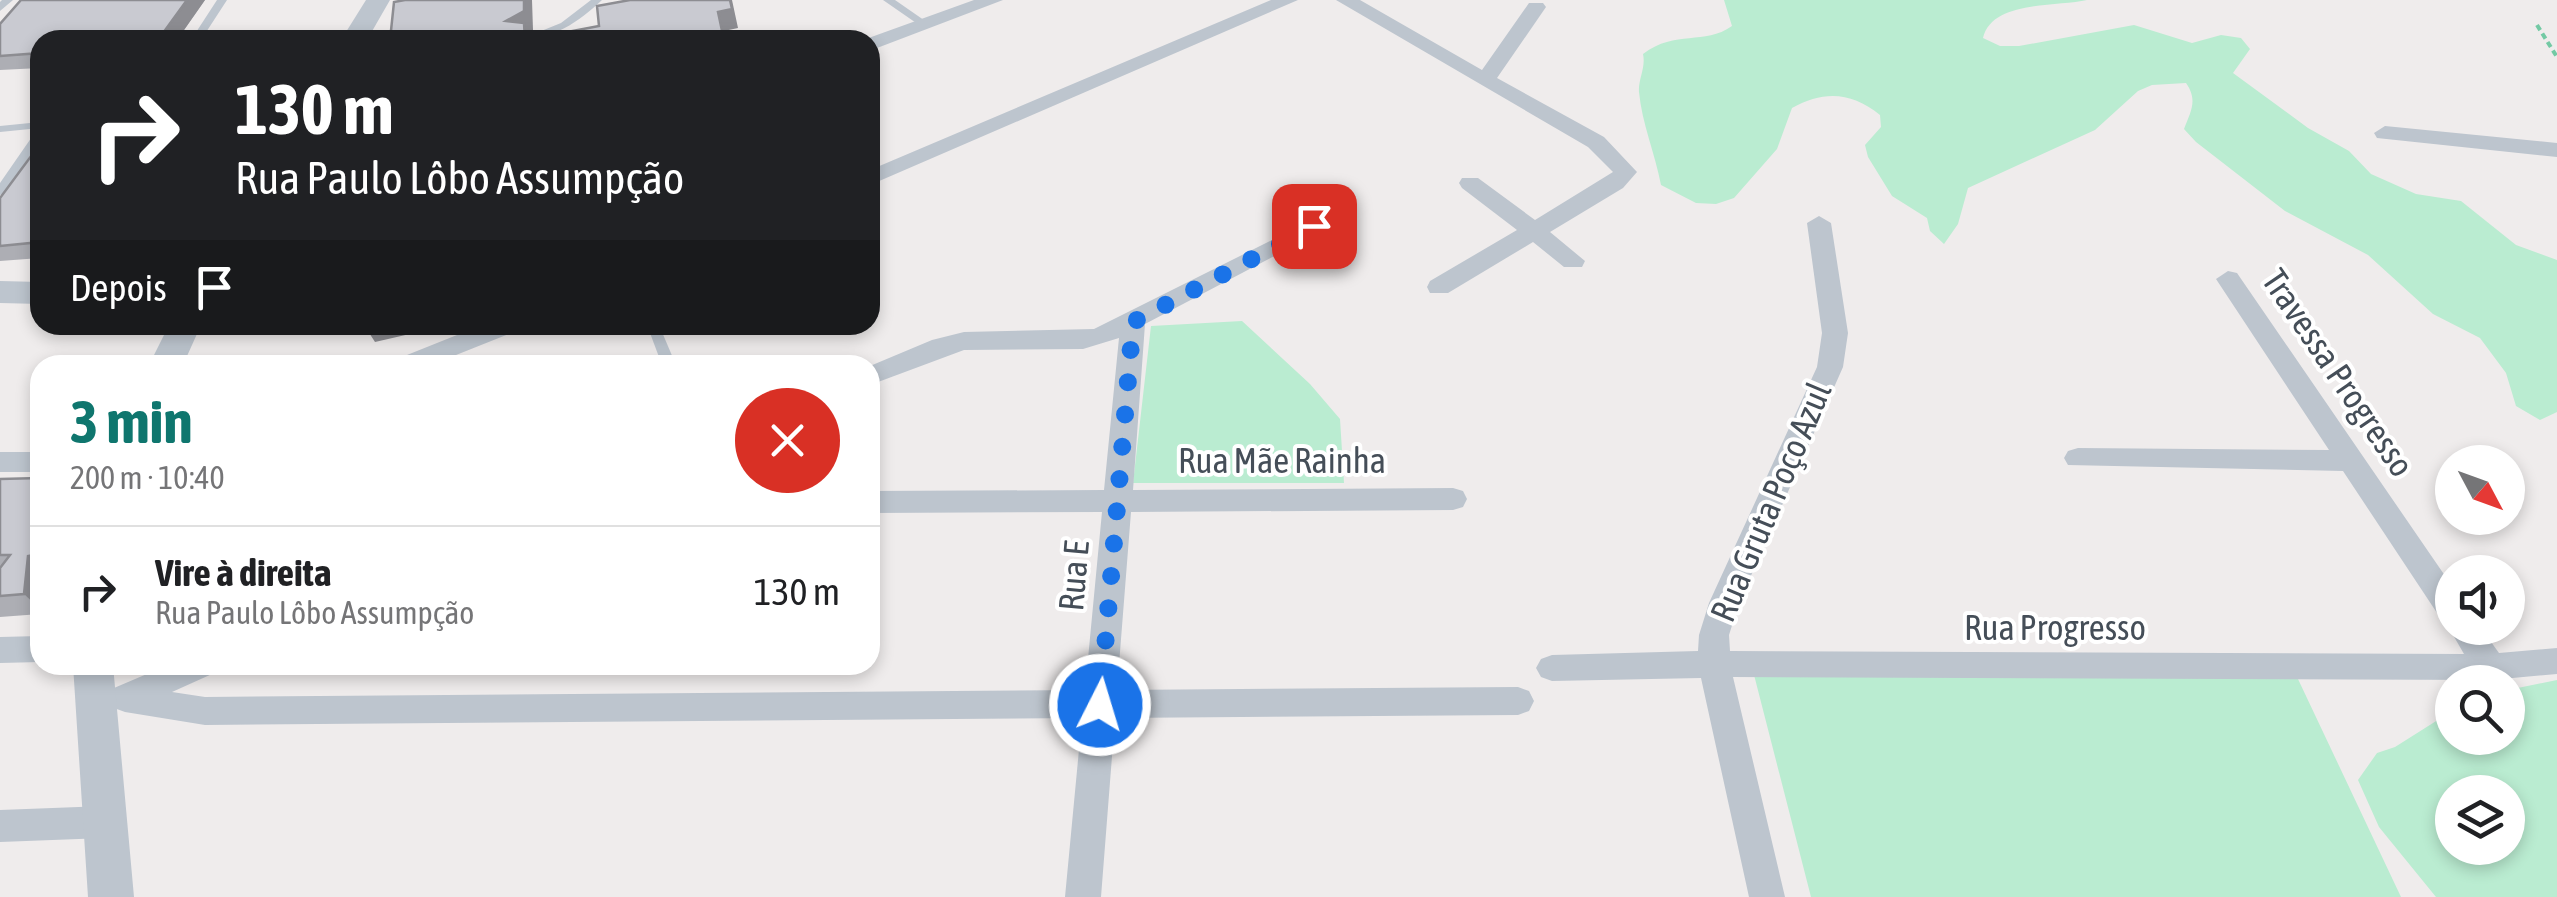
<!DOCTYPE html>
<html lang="pt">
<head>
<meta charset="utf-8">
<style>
  :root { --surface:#fff; --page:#f2f2f2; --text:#202124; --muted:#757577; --line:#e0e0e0; --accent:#0f766e }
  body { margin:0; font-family:"Asap Condensed",sans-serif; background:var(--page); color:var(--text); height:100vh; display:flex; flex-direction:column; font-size:38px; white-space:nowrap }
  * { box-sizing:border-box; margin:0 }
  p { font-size:32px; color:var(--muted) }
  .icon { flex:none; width:55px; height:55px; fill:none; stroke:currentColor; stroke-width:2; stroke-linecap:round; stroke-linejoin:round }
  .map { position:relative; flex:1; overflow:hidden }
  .panel { position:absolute; left:30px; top:355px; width:850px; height:320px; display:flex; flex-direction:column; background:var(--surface); border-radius:30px; box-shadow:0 5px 15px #0003 }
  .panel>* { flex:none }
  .banner { position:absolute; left:30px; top:30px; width:850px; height:305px; border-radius:30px; box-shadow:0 5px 15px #0003; background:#202124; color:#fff; overflow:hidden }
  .needle { width:65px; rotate:131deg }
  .buttons { position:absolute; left:2435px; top:445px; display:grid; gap:20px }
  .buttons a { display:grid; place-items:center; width:90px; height:90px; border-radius:50%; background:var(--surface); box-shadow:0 5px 15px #0003; font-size:50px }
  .pin { position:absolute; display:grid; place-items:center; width:85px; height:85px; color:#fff; margin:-42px; border-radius:20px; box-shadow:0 5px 15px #0006 }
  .me { position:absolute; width:110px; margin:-55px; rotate:5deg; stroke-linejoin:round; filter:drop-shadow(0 0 8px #0008) }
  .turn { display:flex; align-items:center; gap:35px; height:210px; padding:0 40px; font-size:45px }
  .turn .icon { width:130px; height:130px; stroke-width:2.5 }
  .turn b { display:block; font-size:70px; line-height:85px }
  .then { display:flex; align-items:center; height:95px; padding:0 40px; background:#0003; gap:20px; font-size:38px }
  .round { display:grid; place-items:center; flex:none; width:105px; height:105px; border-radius:52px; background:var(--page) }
  .overview { display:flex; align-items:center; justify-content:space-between; height:170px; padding:0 40px }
  h1 { font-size:60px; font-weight:700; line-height:75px; color:var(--accent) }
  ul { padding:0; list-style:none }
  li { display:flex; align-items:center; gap:30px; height:130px; padding:0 40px; border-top:2px solid var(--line) }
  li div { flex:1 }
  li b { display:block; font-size:38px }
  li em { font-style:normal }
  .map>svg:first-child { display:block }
  .green { fill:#baecd1; fill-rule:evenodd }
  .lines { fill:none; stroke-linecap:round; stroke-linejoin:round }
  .path { stroke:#73c9a4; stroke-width:4; stroke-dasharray:6 4; stroke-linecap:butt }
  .service { fill:#bdc5ce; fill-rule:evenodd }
  .minor { fill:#bdc5ce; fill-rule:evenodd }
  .tertiary { fill:#bdc5ce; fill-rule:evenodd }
  .wall { fill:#adaeb4 }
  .shaded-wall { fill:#8d8d92 }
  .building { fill:#c9cad1; stroke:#8d8d92; stroke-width:2.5 }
  .route { stroke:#1a73e8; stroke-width:18; stroke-dasharray:0 32.4 }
  .labels { text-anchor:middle; stroke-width:8; stroke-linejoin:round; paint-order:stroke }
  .street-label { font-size:35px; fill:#454e58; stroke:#fff }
</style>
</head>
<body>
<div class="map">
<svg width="2557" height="897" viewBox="0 0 2557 897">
  <rect width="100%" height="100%" fill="#efecec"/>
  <path class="green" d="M1724 0H2087C2057 7 1992 0 1983 38L2000 46H2019L2134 25 2192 43 2221 35 2241 38 2250 49 2233 73 2308 128 2349 151 2371 174 2416 194 2461 201 2516 245 2557 260V412L2540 420 2516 406 2506 373 2480 338 2433 314 2368 255 2285 211 2196 142 2184 129C2191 111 2198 100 2186 83L2152 85 2138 91 2095 130 1968 188 1958 224 1944 244 1930 231 1927 218 1892 196 1868 157 1865 145 1881 127 1880 115C1852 92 1824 90 1792 108L1777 149 1734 198 1716 204 1696 203 1661 185C1655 153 1642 124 1639 92 1638 79 1646 68 1643 54 1676 29 1704 46 1732 26Z
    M1242 321 1310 384 1340 419 1344 483H1133L1151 326Z
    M2289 660 2401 897H1811L1752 667Z
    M2557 680V897H2436L2379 827 2358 780 2377 753 2395 747 2452 711V738H2508V690ZM2452 792H2508V848H2452Z"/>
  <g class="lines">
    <path class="path" d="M2537 25 2557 57"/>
    <path class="service" d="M2 0H13L0 11V2Z
      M217 0H227L201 40H191Z
      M591 0H602C579 22 552 40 519 40L561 23Z
      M883 0H895L931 25 922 27Z
      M40 122V128L0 132V126Z
      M40 130V141L4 194 0 195V183L36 131Z
      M647 325H659L676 365H662Z"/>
    <path class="minor" d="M974 0H1003L877 48 870 50V40H863Z
      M1271 0H1298L870 185V170Z
      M1336 0H1360L1482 70 1529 3H1543L1546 7 1497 78 1604 137 1637 172 1623 188 1550 232 1585 261 1582 267H1564L1533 242 1448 293H1430L1427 287 1430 281 1517 230 1462 188 1459 183 1462 178H1478L1535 220 1613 172 1588 147Z
      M2385 126 2557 143V157L2377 138 2374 133Z
      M1819 216 1831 223 1848 333 1843 367 1739 603 1729 635 1730 651 2464 654 2449 628 2452 622 2441 619 2343 471 2068 465 2064 458 2068 451 2078 448 2329 450 2216 279 2228 271 2237 273 2452 586V628H2481L2499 653 2557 648V674L2491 680 1733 677 1785 897H1749L1701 678 1552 681 1541 677 1536 668 1541 659 1552 655 1698 651 1699 635 1709 603 1817 367 1822 333 1807 223Z
      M1314 219 1326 226 1322 231 1145 324 1133 490 1453 488 1463 491 1467 499 1463 507 1453 510 1131 512 1117 690 1518 687 1529 691 1534 701 1529 711 1518 715 1115 718 1101 897H1065L1082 718 205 725 125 712 114 708 109 698 114 688 168 665H217L212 674 172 692 205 697 1085 690 1102 512 870 513V491L1104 490 1119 338 1083 349 964 350 870 385V366L932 340 964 332 1094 329Z
      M482 325H520L516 331 431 365H393L397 359Z
      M0 452H40V472H0Z
      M40 636V662L0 663V637Z
      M105 806 117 811 122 822 117 833 105 838 0 842V810Z"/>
    <path class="tertiary" d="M366 0H390L367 40H341Z
      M0 281 40 282V304L0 303Z
      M169 325H201L183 365H149Z
      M73 665H113L134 897H88Z"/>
  </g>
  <path class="wall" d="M21 0H205L177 40H40V68L0 70V24Z
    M40 144V258L0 261V198Z
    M40 478V614L0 617V479Z"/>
  <path class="shaded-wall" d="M187 0H205L177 40H158Z
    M524 0H532L533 30 529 33 532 40H517L506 21Z
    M730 0H732L738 28 724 31 726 40H724L718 12Z
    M364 325H449L375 342Z
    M40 554V609L24 594 28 556Z"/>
  <path class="building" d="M21 0H187L158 40H40V53L0 56V24Z
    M405 0H524V11L506 21 524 23 525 40 599 26 597 6 630 0H730L732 9 718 12 724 40H390L394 2Z
    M40 144V242L0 246V198Z
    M40 478V554L28 556 24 594 0 596V568L10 555H0V479Z"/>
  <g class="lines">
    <path class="route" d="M1100 705 1133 322 1314 226"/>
  </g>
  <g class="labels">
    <g class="street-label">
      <text transform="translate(2338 373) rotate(56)" y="12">Travessa Progresso</text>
      <text x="1282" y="473">Rua Mãe Rainha</text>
      <text transform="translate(1771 502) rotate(-67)" y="12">Rua Gruta Poço Azul</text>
      <text transform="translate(1074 576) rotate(-85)" y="12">Rua E</text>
      <text x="2055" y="640">Rua Progresso</text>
    </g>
  </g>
</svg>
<div class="buttons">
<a><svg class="needle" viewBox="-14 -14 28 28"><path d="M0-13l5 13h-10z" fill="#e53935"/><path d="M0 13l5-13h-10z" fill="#757577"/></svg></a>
<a><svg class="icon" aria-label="sound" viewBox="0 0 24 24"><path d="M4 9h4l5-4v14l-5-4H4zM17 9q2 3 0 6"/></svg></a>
<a><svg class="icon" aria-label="search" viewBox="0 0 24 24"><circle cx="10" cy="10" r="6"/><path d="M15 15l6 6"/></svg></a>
<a><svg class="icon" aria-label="layers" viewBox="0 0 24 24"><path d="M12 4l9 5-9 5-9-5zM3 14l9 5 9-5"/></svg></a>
</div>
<div class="pin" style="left:1314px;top:226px;background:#d93025"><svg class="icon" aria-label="arrive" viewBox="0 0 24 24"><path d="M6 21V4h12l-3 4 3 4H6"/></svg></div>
<svg class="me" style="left:1100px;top:705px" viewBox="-20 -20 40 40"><circle r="17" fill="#1a73e8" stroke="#fff" stroke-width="3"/><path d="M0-11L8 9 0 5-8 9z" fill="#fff"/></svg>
<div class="banner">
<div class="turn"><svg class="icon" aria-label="right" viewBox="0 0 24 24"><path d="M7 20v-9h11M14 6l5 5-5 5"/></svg><div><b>130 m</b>Rua Paulo Lôbo Assumpção</div></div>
<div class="then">Depois<svg class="icon" aria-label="arrive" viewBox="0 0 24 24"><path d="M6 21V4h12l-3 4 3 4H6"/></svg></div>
</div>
<section class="panel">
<div class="overview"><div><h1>3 min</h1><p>200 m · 10:40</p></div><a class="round" style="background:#d93025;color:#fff"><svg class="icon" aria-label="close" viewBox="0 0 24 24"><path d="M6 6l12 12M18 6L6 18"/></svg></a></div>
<ul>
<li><svg class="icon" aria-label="right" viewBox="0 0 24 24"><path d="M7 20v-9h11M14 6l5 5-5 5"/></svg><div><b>Vire à direita</b><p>Rua Paulo Lôbo Assumpção</p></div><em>130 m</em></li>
</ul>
</section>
</div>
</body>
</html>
